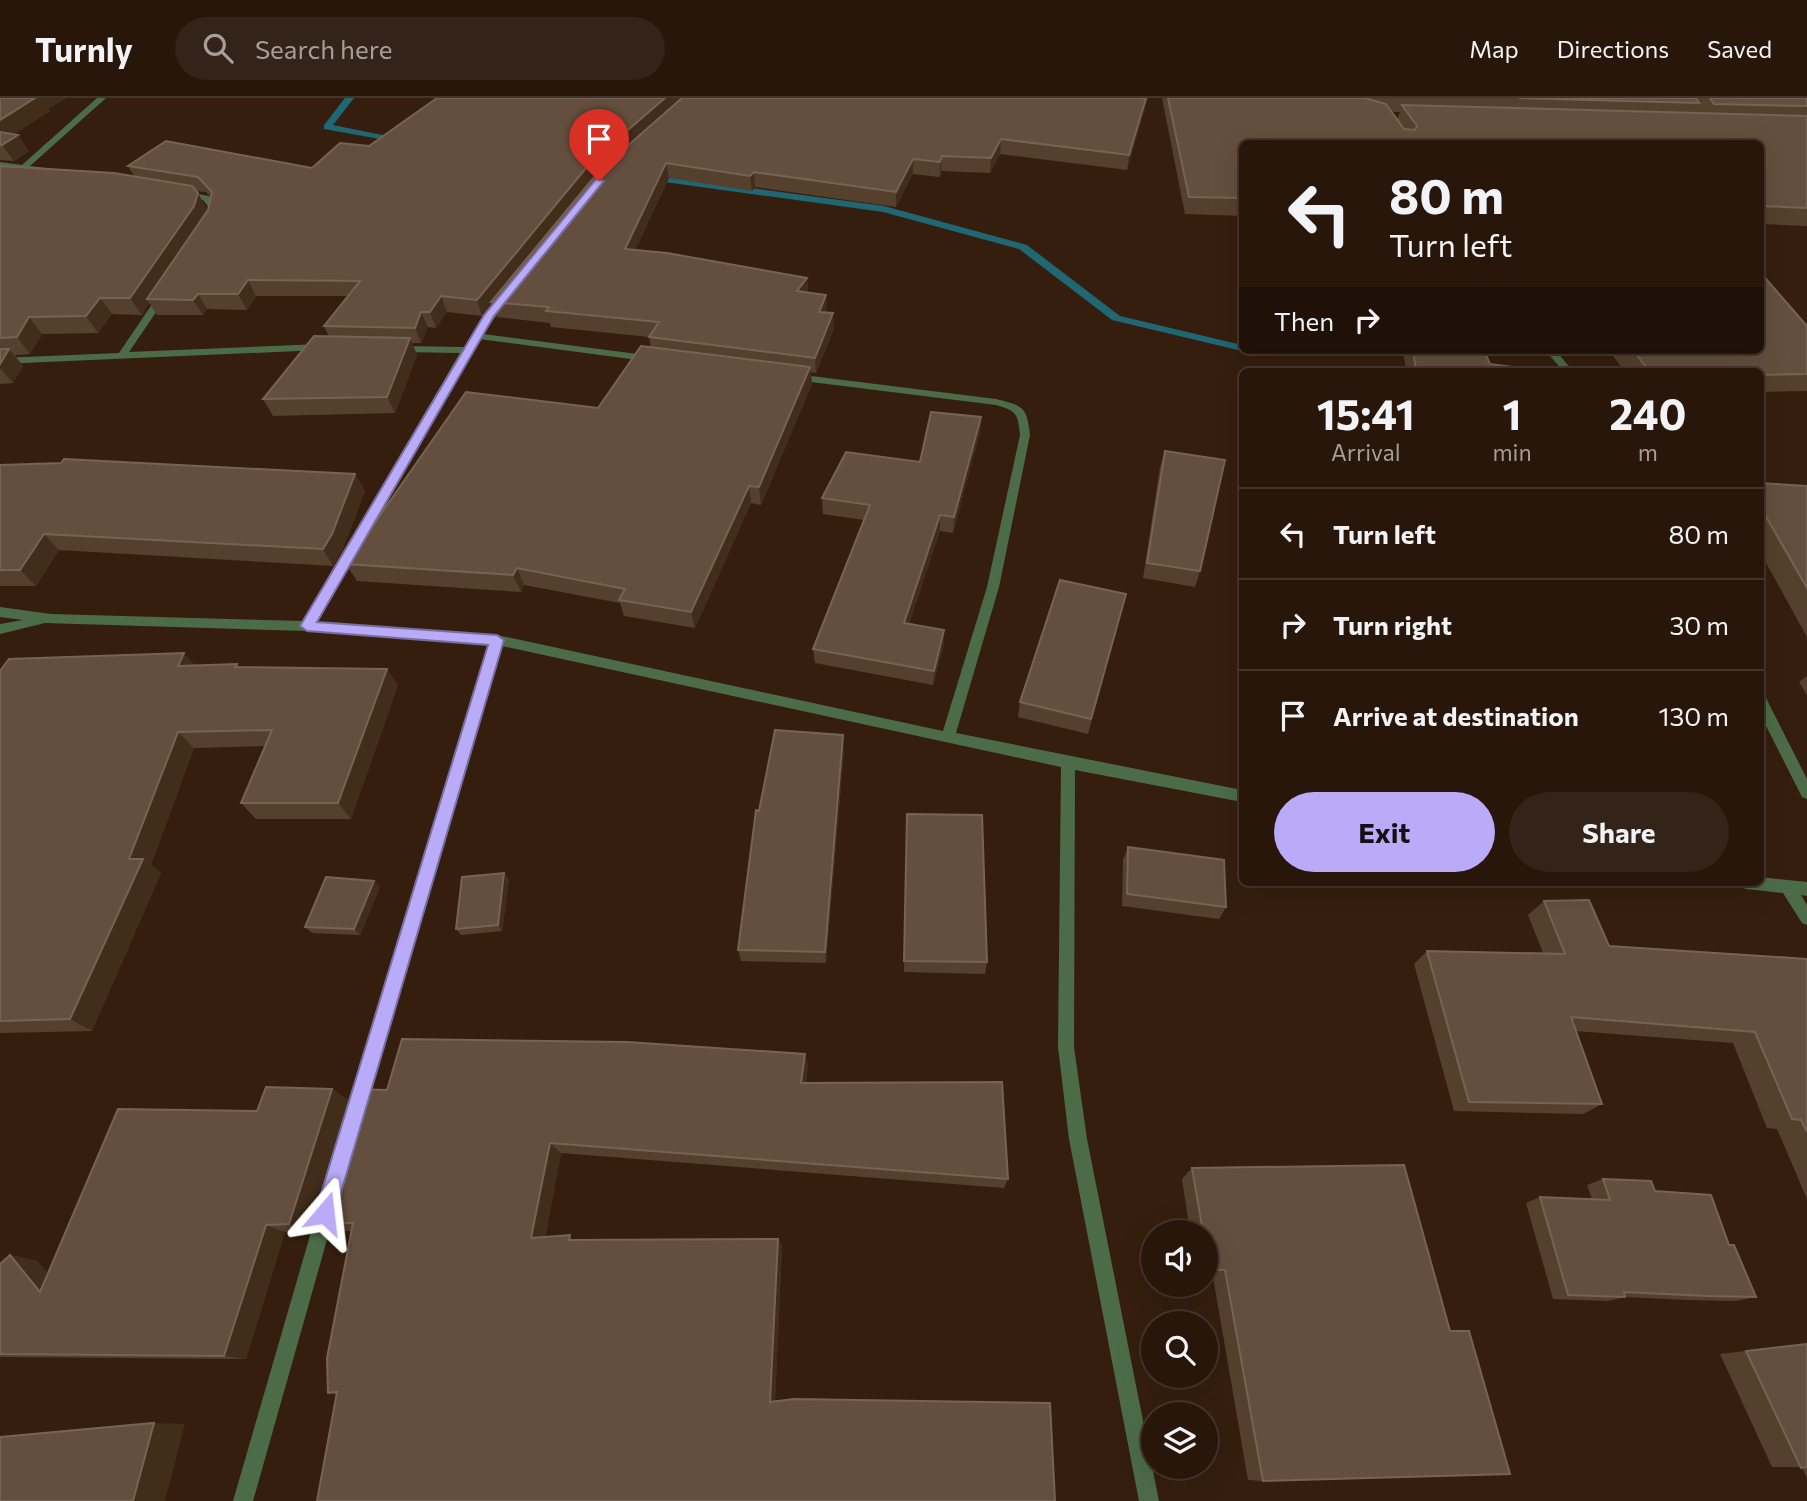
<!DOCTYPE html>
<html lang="en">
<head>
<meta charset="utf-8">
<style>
  :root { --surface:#28160a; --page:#342318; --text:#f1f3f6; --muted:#a59f9c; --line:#44352b; --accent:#b9abf7 }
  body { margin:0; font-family:Commissioner,sans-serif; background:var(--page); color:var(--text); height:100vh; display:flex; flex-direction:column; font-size:26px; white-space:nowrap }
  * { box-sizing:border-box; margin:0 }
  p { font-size:23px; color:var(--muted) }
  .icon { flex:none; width:38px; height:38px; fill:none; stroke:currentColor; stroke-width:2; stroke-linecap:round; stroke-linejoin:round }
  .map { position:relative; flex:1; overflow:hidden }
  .side { position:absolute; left:1239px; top:270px; width:525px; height:518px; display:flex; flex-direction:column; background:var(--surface); border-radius:10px; box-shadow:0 7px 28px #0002,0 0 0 2px var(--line) }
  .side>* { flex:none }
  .banner { position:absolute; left:1239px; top:42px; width:525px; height:214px; border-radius:10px; box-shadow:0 7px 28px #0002,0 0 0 2px var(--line); background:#28160a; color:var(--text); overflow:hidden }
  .tools { position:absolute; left:1141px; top:1122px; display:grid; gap:14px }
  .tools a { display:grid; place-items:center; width:77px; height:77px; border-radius:50%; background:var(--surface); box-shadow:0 7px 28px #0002,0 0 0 2px var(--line); font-size:35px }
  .pin { position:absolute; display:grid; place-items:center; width:60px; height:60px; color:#fff; margin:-72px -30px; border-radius:50% 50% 50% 0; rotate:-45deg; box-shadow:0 0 7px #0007 }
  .pin .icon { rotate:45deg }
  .me { position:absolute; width:77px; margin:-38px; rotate:17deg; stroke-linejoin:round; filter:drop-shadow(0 0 5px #0008) }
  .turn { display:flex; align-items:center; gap:24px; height:147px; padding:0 35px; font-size:32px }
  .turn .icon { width:91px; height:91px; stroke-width:2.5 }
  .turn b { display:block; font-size:49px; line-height:60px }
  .then { display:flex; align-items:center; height:66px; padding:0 35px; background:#0003; gap:14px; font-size:26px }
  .eta { display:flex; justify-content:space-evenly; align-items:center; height:119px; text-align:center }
  .eta b { font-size:42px; font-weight:700; line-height:49px }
  .cta { display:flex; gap:14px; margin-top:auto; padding:14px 35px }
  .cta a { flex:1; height:80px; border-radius:42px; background:var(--accent); color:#111; font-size:28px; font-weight:700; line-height:80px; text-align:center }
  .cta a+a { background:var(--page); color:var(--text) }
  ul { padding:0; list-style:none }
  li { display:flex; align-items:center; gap:21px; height:91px; padding:0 35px; border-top:2px solid var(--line) }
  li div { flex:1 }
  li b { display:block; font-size:26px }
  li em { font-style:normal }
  header { display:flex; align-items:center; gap:42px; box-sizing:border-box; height:98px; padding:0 35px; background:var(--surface); border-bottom:2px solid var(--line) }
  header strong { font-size:33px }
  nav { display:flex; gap:38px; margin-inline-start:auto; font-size:24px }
  .search { width:490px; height:63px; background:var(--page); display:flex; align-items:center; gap:18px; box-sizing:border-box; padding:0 24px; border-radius:38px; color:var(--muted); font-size:26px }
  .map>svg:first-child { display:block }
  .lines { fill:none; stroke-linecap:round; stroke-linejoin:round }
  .stream { fill:#1e6773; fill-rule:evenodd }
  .street { fill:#4c6c48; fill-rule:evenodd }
  .wall { fill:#55402d; fill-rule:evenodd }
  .shaded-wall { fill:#422c1a }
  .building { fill:#644f3e; stroke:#776353; stroke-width:2 }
  .route { fill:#b9abf7; stroke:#786fa1; stroke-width:2 }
</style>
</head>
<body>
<header>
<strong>Turnly</strong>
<div class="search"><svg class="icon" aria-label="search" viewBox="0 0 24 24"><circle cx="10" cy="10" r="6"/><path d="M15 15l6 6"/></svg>Search here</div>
<nav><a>Map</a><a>Directions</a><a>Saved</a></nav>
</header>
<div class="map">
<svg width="1807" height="1403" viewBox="0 0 1807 1403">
  <rect width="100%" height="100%" fill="#351e0e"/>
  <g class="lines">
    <path class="stream" d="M345 0H354L333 27 402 41V45L324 31V27Z
      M646 76 884 108 1027 147 1120 218 1242 247V252H1246L1242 253 1112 222 1019 151 883 114 643 81 641 79Z
      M1346 252H1429L1430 253 1424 256 1352 255Z"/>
    <path class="street" d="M97 0H106L30 68 54 71V75L0 68V64L22 67Z
      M182 93 209 98 218 111 214 124 207 122 210 111 203 102 179 98V94Z
      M164 192 169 195 129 254 322 246 327 249 322 252 0 266V260L119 255 161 193Z
      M506 194 511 197 483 236 653 258 658 261 653 264 479 241 316 524 497 537 943 633 987 489 1020 337C1018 316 1017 313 996 307L795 282 790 279 795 276 996 301C1023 308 1027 308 1030 337L999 489 956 635 1242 692V704L1075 672 1074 949 1087 1041 1159 1403H1139L1069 1041 1058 949 1061 669 502 548 366 1007 364 1013 358 1015 352 1013 350 1007 489 546 307 533 45 525 0 536V526L23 522 0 519V509L51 516 303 523 460 255 399 254 394 251 399 248 464 249 503 195Z
      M1545 252H1555L1573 273H1563Z
      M1760 597 1765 598 1807 681V701L1802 699 1760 616Z
      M1760 779 1807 784V798L1801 797 1807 807V827L1802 825 1783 795 1746 791 1741 789 1739 784H1760Z
      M327 1101 333 1104 336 1110 253 1403H233L318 1110 321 1104Z"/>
  </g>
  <path class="wall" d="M0 0H66L48 11 50 13 14 36 29 53 14 63 0 62Z
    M1148 0 1127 72 1000 56 990 75 941 73 940 79 913 76 896 109 755 89 752 93 669 80 635 152 807 180 808 195 827 212V214L834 231 816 275 811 274 812 286 761 407 751 405 695 530 624 518 620 505 524 487 521 494 357 483 346 466 598 310 651 249 649 239 551 229 550 225 497 219 492 206 482 218 447 214 436 230 428 229 421 245H412L417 257 395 315 273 318 263 301 329 239 324 228 348 198H256L247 212 207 211 203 217H157L149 205 142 217 112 216 98 235 42 236 30 256 15 257 23 268 13 285 0 286V68L134 78 128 68 312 70 369 48ZM196 93 206 94 211 99 207 114V112Z
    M1162 0H1807V128L1760 126V46H1242V118L1185 116ZM1392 14H1400L1397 21Z
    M1807 228V293L1760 294V273H1624L1609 252H1760Z
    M1403 252H1484L1490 266 1542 273H1406Z
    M981 319 980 334 953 435 940 433 909 526 944 532V546L933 587 815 565 813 551 864 422 823 416 822 400 920 364Z
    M1165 353 1200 473 1195 489 1143 480 1160 369Z
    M0 367 355 376 365 393 342 453 333 468 59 452 36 488H0Z
    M1760 385 1807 388V539L1760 454Z
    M1126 496 1088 636 1018 619 1020 604Z
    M237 566 240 569 398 587 351 721H256L241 705 265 648 194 650 151 767 161 775 92 933 0 935V573Z
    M1807 578V597L1799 584Z
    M844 652 826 865 741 863 738 852 759 713Z
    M907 716 987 864 985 876 904 874Z
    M1128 749 1226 809 1219 821 1122 808 1123 762Z
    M509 781 502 833 461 837 456 831Z
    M380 789 360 837 312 835 305 829Z
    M1544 803 1609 848 1807 861V1101L1777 1031 1767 1030 1733 945 1575 933 1602 1006 1583 1016 1454 1013 1414 866 1427 853 1543 855 1528 817Z
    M805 956 808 968 806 985 1008 1081 1004 1090 561 1055 545 1139 577 1142 778 1141 782 1148 775 1303 1055 1403 328 1295 352 1133H332L312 1125 387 992Z
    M332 991 348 1002 307 1133 285 1134 246 1261 0 1259V1166L10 1157 37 1163 48 1176 257 1013Z
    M1192 1070 1450 1233 1263 1383 1248 1382 1213 1179H1206V1134H1190L1182 1081Z
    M1603 1081 1655 1093 1729 1147 1756 1199 1736 1203 1688 1202 1625 1199 1608 1203 1553 1201 1526 1105 1540 1099 1592 1101 1587 1087Z
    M1807 1246V1381L1802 1369H1772L1720 1256Z"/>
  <path class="shaded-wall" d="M35 0H66L48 11 50 13 0 45V22Z
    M665 0H684L491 204 492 206 482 218 477 202 591 64Z
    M1146 0H1148L1127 72 1129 57Z
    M18 37 29 53 14 63 2 47Z
    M1001 41 1000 56 990 75 991 60Z
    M942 58 941 73 940 79V64Z
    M913 61V76L896 109V94Z
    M666 65 669 80 629 166 625 151Z
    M754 74 755 89 752 93 750 78Z
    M198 95 207 112 204 125 147 201 149 205 142 217 130 200Z
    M807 180 808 196 797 193Z
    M248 182 256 198 247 212 238 196Z
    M198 196 207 211 203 217 193 202Z
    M826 197 827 212 820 229 819 214Z
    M441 198 447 214 436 230 430 214Z
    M100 200 112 216 98 235 86 218Z
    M421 214 428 229 421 245 415 230Z
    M833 215 834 231 816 275 815 260Z
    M29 219 42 236 30 256 17 239Z
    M410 240 417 257 395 315 387 299Z
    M9 251 23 268 13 285 0 270V266Z
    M810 269 812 286 761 407 759 389Z
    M981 319 980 334 953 435 954 419Z
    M355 376 365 393 342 453 333 468 323 451Z
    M749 388 751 405 695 530 691 514Z
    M940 417V433L904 540V525Z
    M44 436 59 452 36 488 20 472Z
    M517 470 524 487 521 494 513 477Z
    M944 532V546L933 587 934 573Z
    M184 555 199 572 178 568Z
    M387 571 398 587 351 721 338 705Z
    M178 634 194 650 151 767 161 775 92 933 70 921 129 761Z
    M843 637 844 652 826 865 825 854Z
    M504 775 509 781 502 833 498 827Z
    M374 783 380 789 360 837 354 831Z
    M805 956 808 968 805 996 801 985Z
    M332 991 348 1002 307 1133 289 1126Z
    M550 1045 561 1055 544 1148 531 1140Z
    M266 1127 285 1134 246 1261 224 1258Z
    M778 1141 782 1148 775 1306 770 1304Z
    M10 1157 37 1163 67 1199 40 1194Z
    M154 1325 185 1326 165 1403H133Z"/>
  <path class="building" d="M0 0H35L0 22Z
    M437 0H665L591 64 477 202 441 198 430 214H421L415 230 324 228 360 183 248 182 238 196H198L193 202 147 201 208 112 212 94 198 79 128 68 166 43 312 70 340 45 369 48Z
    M682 0H1146L1129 57 1001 41 991 60 942 58 940 64 913 61 896 94 754 74 750 78 666 65 625 151 667 155 807 180 797 193 826 197 819 214 833 215 815 260 649 239 659 224 546 213 549 209 491 204 600 72Z
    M1168 0H1365L1386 6 1404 31 1415 32 1417 28 1402 7 1807 18V110L1760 108V46H1242V100L1189 99Z
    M1519 0H1696L1699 5Z
    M1710 0H1807V8L1714 6Z
    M0 34 18 37 2 47H0Z
    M0 68 114 75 192 88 198 95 194 108 130 200H100L86 218 29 219 17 239 0 240Z
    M1760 174 1807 228V276L1760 277V273H1687L1686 272 1649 273 1633 252H1760Z
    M314 238 410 240 387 299 263 301Z
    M641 248 810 269 759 389 749 388 691 514 619 502 625 491 517 470 513 477 346 466 466 294 598 310Z
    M0 251H9L0 266Z
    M1413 252H1484L1490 266 1542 273H1416Z
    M931 314 981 319 954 419 940 417 904 525 944 532 934 573 813 551 870 407 822 400 846 354 920 364Z
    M1165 353 1225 362 1200 473 1147 465Z
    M64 361 355 376 332 436 323 451 44 436 20 472H0V367L61 365Z
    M1760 385 1807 388V490L1760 408Z
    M1060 482 1126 496 1091 621 1020 604Z
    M184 555 178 568 237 566 235 569 387 571 338 705H241L272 632 178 634 129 761H143L70 921 0 923V573L9 561Z
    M775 632 843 637 825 854 738 852 756 712 759 713Z
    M907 716 982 717 987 864 904 863Z
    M1128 749 1224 762 1226 809 1127 796Z
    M504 775 498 827 456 831 462 779Z
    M326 779 374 783 354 831 305 829Z
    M1589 802 1609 848 1807 861V1034L1801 1022 1792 1021 1755 934 1571 919 1602 1006 1469 1004 1427 853 1565 856 1544 803Z
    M402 941 627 944 805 956 801 985 1002 984 1008 1081 550 1045 531 1140 570 1137 569 1142 778 1141 770 1304 794 1301 1050 1305 1055 1403H317L337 1294 328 1295 327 1260 353 1125H312L353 991 387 992Z
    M266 989 332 991 289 1126 266 1127 224 1258 0 1256V1166L10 1157 40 1194 118 1011 257 1013Z
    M1404 1067 1450 1233H1469L1510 1376 1263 1383 1225 1172H1209L1206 1152V1134H1203L1192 1070Z
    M1603 1081 1651 1083 1655 1093 1711 1097 1729 1147H1734L1756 1199 1707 1198 1624 1194 1625 1199 1568 1197 1540 1099 1610 1102Z
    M1807 1246V1369L1801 1370 1746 1253Z
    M154 1325 133 1403H0V1339Z"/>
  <path class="route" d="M596 81 604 83 494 218 317 524 497 537 504 542 335 1115 332 1123 325 1126 318 1123 315 1115 488 547 307 533 300 528 484 217Z"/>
</svg>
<div class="tools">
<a><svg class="icon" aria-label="sound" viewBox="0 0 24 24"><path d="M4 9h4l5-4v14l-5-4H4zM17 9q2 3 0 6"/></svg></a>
<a><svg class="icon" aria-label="search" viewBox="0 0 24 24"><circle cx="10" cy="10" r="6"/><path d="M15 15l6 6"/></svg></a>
<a><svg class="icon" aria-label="layers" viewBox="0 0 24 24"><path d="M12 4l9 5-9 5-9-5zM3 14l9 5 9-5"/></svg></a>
</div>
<div class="pin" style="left:599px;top:83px;background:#d93025"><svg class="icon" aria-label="arrive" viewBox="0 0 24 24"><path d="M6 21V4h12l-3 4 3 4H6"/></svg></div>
<svg class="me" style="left:325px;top:1115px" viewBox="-20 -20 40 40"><path d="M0-17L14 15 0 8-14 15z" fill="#b9abf7" stroke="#fff" stroke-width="4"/></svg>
<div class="banner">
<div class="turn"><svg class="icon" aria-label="left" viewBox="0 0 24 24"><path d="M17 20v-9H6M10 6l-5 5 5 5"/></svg><div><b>80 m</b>Turn left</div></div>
<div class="then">Then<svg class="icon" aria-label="right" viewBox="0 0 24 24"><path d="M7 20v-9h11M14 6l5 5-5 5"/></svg></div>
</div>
<section class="side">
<div class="eta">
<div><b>15:41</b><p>Arrival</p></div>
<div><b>1</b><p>min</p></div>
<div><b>240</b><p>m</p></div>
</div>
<ul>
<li><svg class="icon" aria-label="left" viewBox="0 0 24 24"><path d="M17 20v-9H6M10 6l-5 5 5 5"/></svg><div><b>Turn left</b></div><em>80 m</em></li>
<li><svg class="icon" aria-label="right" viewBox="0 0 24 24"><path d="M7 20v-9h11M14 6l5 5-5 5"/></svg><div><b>Turn right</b></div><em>30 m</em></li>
<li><svg class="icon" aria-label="arrive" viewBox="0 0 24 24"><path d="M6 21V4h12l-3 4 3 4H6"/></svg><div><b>Arrive at destination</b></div><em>130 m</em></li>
</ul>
<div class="cta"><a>Exit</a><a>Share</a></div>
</section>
</div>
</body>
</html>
